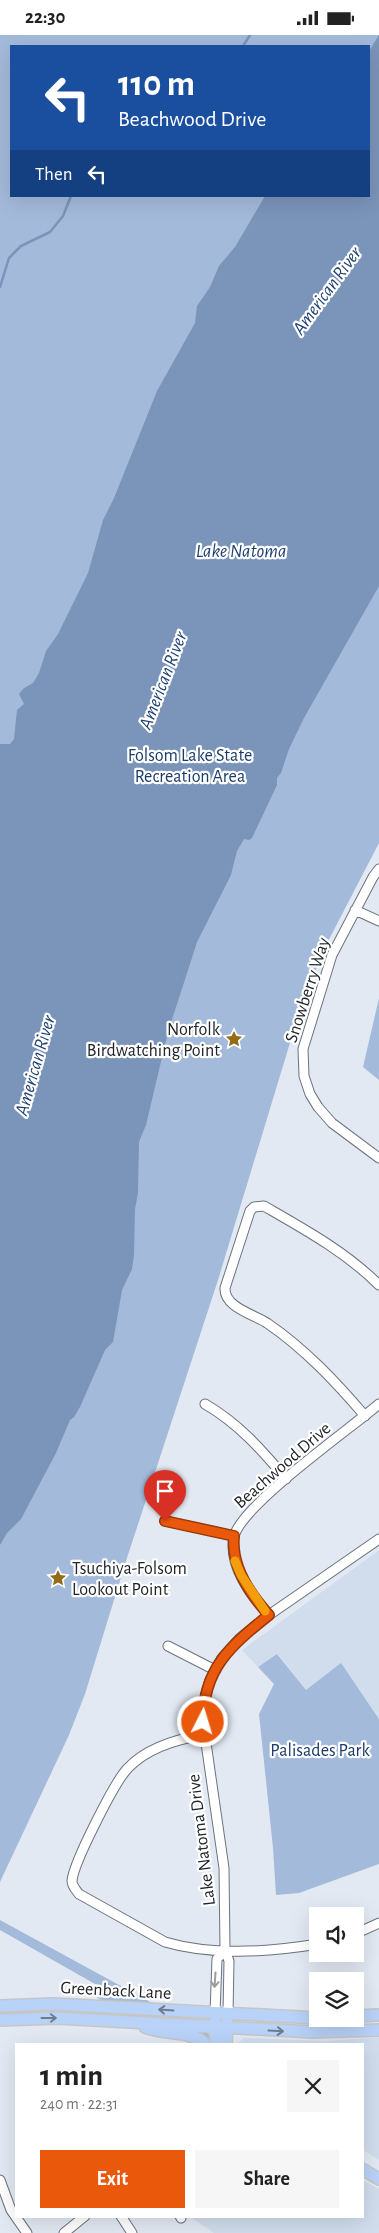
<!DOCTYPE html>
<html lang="en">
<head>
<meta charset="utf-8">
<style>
  :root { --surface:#fff; --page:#f6f6f6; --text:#222; --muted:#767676; --accent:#ea580c }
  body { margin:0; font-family:"Alegreya Sans",sans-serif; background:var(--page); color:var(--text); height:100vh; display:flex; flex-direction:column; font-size:19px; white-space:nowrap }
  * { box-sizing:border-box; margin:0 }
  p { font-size:16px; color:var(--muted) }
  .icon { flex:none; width:28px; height:28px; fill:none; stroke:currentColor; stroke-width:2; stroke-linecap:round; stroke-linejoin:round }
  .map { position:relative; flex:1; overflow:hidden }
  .drawer { position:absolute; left:15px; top:2008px; width:349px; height:175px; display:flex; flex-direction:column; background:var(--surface); border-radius:0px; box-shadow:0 5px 20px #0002 }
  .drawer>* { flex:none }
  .banner { position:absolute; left:10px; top:10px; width:360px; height:152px; border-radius:0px; box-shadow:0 5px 20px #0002; background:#1a4fa0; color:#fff; overflow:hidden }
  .fabs { position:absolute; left:309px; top:1872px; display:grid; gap:10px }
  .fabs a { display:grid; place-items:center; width:55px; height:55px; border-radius:0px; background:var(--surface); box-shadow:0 5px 20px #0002; font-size:25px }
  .pin { position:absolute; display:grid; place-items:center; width:42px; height:42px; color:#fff; margin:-51px -21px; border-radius:50% 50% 50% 0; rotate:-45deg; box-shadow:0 0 5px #0007 }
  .pin .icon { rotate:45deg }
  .me { position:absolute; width:55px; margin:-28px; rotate:5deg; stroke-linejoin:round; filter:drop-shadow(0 0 4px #0008) }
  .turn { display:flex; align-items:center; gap:18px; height:105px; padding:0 25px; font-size:22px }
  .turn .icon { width:65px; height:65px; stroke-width:2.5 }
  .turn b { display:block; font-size:35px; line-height:42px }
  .then { display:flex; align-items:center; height:48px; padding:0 25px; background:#0003; gap:10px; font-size:19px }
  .round { display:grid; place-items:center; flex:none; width:52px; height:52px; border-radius:0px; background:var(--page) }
  .head { display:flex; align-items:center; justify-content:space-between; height:85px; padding:0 25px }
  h1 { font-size:30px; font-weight:600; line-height:38px }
  .primary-button { display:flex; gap:10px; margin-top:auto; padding:10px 25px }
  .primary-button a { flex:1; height:58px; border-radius:0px; background:var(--accent); color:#fff; font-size:20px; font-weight:600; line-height:58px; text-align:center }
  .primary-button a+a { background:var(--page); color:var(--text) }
  .status { display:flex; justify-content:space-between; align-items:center; height:35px; padding:0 25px; background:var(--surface); direction:ltr }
  .status svg { height:14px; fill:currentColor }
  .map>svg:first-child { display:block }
  .built { fill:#d1dded }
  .green { fill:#a4badb; fill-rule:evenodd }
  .water { fill:#7b94b9 }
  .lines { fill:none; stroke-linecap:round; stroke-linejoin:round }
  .stream { stroke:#7b94b9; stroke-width:2.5 }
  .minor-casing { stroke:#6c737c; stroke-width:11 }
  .major-casing { stroke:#c6c6c7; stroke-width:14 }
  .minor { stroke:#fff; stroke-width:9 }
  .major { stroke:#b9d2f7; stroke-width:11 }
  .oneway { stroke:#9c9d9f }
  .oneway2 { stroke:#6e7c90 }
  .route-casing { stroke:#983908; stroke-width:12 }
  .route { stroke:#ea580c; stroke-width:9 }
  .slow { stroke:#f59e0b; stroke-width:9 }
  .labels { text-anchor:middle; stroke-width:4.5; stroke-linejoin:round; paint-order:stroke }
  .park-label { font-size:18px; fill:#1a3b6b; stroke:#fff }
  .street-label { font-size:18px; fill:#222529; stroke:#fff }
  .poi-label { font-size:18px; fill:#222529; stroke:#fff; text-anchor:end }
  .water-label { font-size:19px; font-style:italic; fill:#1f4172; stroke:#fff }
</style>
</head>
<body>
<div class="status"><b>22:30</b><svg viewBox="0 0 49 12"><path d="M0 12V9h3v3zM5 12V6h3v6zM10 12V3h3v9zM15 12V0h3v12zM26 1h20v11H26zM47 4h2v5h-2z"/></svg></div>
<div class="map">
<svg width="379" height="2198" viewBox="0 0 379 2198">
  <rect width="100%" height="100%" fill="#e2e9f3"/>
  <path class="built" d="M379 1515V1684L341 1629 306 1655 278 1619 258 1632 242 1615Z
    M379 2002V2125L363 2115 362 2009H237L244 2003 328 2006Z
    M363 2145 379 2154V2198H214L189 2181H362Z"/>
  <path class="green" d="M0 0H379V808L323 916 296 988 218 1245 126 1526 85 1659 69 1700 0 1847ZM11 11H369V161H11Z
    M379 963V1045L363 1032Z
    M277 1619 306 1655 341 1628 379 1684V1829L299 1858 276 1860 273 1813 259 1679 274 1649 258 1632Z
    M0 1885 227 2009H190L137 1978 122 1977 79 1952 102 1953 0 1895Z"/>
  <path class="water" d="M379 0V551L304 683 289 714 281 738 277 743V750L252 803 249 805 244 804 237 816 231 840 197 907 189 932 168 997 146 1090 139 1107 138 1158 135 1174 134 1220 132 1234 122 1255 113 1307 105 1315 80 1372 74 1382 70 1385 56 1418 21 1484 7 1498 0 1510V709H10L14 704 17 675 24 669 19 659 24 653 33 648 39 638 46 616 58 599 88 538 103 485 114 463 157 356 195 288 197 271 210 252 219 231 235 212 265 161H369V16Z"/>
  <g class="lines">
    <path class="stream" d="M243 11 250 0
      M0 252 9 223 21 211 50 197 63 181 71 161"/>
    <g class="minor-casing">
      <path id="minor" d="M379 834 373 842 332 920 303 1014 304 1041 310 1059 318 1072 332 1088 379 1123
        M355 875 379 886
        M205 1369C238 1388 262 1415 286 1444
        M365 1381C336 1347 305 1314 267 1288 253 1279 224 1272 225 1253L250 1176 254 1172 264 1171C304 1194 346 1217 379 1250
        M165 1486 234 1501
        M269 1580C251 1561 228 1530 234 1502 240 1471 350 1394 379 1369
        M168 1611 215 1635
        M204 1700C177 1704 148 1712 128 1733 115 1746 73 1829 72 1846 72 1851 76 1855 79 1859L165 1907C212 1921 269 1917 318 1909
        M355 1899 379 1888
        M215 1978 217 1924 225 1915
        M228 1978 229 1926 225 1915 224 1833 203 1687 206 1658 210 1645 222 1623 240 1603 269 1580 379 1504
        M0 2145 11 2175 27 2198
        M121 2181 132 2198
        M180 2181 181 2183
        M64 2198 85 2181"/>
    </g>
    <g class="major-casing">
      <path id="major" d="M0 1971 53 1969 318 1983
        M355 1981 379 1980
        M0 1985 57 1983 312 1997 379 1995
        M215 1987 216 2009
        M145 1992C163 2000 193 1995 205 2009
        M226 2009 227 1987
        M362 2134 379 2144"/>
    </g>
    <use href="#minor" class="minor"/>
    <use href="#major" class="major"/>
  </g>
  <defs><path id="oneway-shaft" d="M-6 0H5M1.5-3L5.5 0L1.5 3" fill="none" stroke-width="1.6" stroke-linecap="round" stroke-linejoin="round" transform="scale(1.25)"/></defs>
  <use class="oneway" href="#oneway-shaft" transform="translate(215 1945) rotate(94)"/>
  <g class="oneway2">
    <use href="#oneway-shaft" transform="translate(166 1975) rotate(-176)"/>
    <use href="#oneway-shaft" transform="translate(49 1983)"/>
    <use href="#oneway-shaft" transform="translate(276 1996) rotate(3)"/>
  </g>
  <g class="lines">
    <g class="route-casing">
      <path id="route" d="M165 1486 234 1501C231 1530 249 1558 269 1580 230 1611 203 1634 203 1687"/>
    </g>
    <use href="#route" class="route"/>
    <path class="slow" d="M235 1526 241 1540 265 1576"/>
  </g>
  <defs>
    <g id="sight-bare" transform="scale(1.35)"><path d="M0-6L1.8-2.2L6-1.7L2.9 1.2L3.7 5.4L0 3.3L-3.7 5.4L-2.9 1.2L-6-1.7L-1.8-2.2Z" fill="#956b17" stroke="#fff" stroke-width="2.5" paint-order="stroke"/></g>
  </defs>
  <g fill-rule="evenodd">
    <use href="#sight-bare" x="234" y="1004"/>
    <use href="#sight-bare" x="58" y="1543"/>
  </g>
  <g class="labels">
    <g class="park-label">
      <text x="190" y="726">Folsom Lake State<tspan x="190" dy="21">Recreation Area</tspan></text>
      <text x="320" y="1721">Palisades Park</text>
    </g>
    <g class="street-label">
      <text transform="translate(307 955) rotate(-72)" y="6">Snowberry Way</text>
      <text transform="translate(282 1430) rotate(-41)" y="6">Beachwood Drive</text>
      <text transform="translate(201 1805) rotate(-97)" y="6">Lake Natoma Drive</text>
      <text transform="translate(116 1955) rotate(3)" y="6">Greenback Lane</text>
    </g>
    <g class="poi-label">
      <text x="220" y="1000">Norfolk<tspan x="220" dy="21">Birdwatching Point</tspan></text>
      <text x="72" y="1539" text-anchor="start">Tsuchiya-Folsom<tspan x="72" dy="21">Lookout Point</tspan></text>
    </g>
    <g class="water-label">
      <text transform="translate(326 255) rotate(-54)" y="7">American River</text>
      <text x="241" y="522">Lake Natoma</text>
      <text transform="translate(162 645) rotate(-69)" y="7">American River</text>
      <text transform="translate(34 1030) rotate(-74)" y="7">American River</text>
    </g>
  </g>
</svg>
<div class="fabs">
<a><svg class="icon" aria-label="sound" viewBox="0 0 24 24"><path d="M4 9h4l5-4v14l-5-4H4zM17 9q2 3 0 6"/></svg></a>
<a><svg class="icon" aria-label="layers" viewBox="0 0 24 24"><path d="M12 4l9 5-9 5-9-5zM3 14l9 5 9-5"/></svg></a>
</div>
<div class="pin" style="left:165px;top:1486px;background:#d93025"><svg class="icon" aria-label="arrive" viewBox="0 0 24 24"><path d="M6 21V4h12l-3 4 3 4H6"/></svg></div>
<svg class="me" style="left:203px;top:1687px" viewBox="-20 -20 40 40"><circle r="17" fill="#ea580c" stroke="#fff" stroke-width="3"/><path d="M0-11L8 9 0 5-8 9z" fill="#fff"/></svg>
<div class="banner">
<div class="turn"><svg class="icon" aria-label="left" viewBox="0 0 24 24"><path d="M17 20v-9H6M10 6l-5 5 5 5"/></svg><div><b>110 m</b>Beachwood Drive</div></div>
<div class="then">Then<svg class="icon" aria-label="left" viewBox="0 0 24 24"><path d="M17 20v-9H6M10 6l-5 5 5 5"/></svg></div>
</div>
<section class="drawer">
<div class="head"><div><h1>1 min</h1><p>240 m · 22:31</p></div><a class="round"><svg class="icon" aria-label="close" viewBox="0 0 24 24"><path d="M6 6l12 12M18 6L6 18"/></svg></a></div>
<div class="primary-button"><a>Exit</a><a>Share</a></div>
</section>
</div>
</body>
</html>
